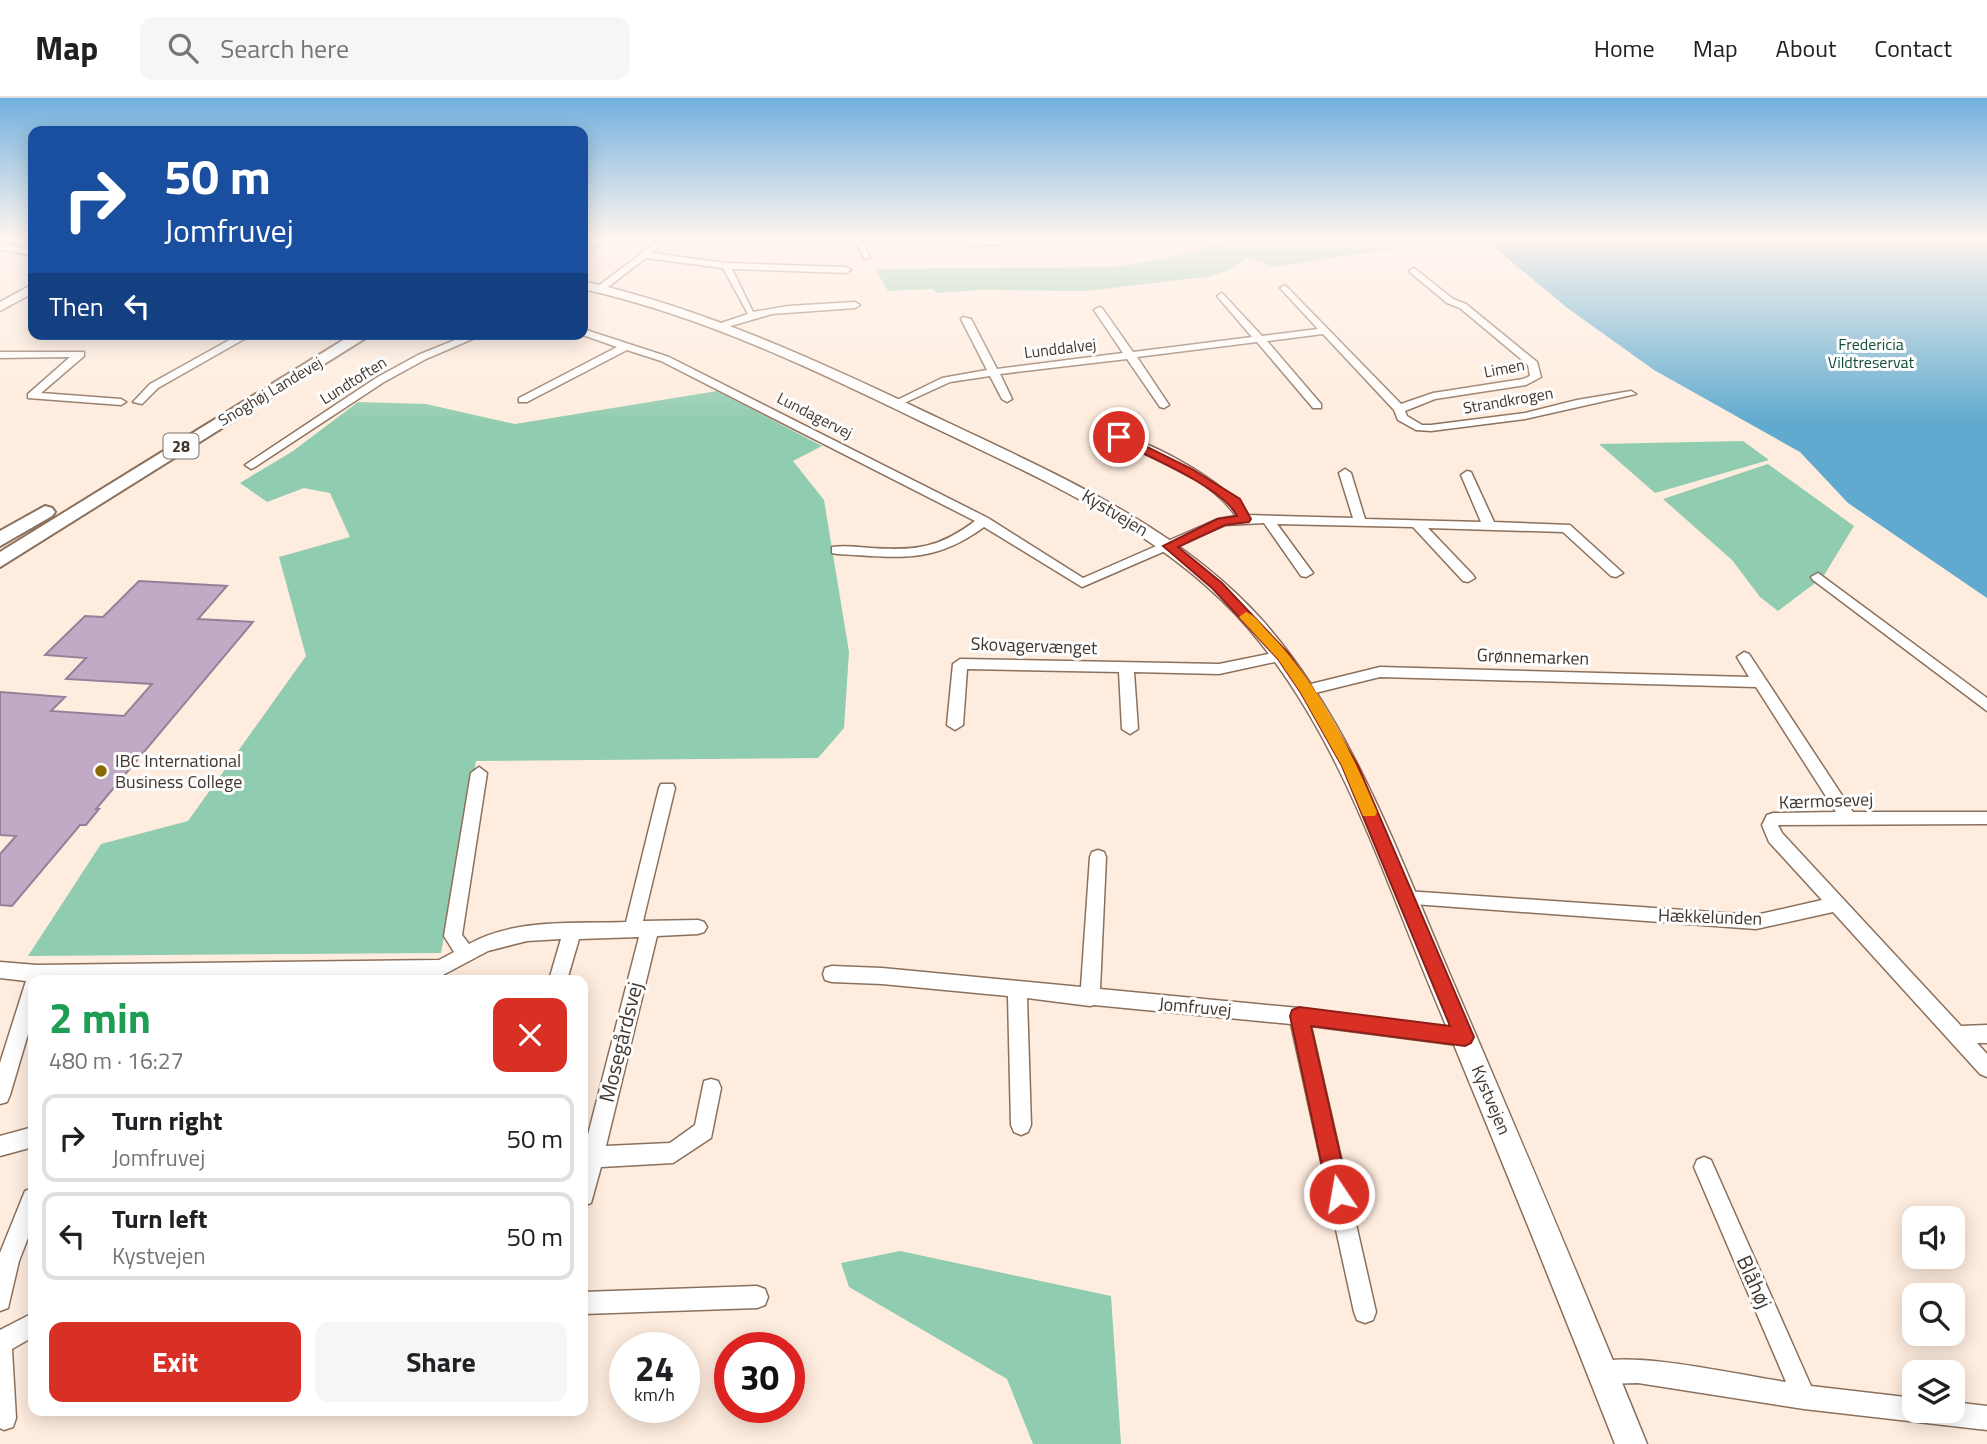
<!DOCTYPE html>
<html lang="en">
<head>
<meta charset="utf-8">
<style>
  :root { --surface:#fff; --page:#f6f6f6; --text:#202124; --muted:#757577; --line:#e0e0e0; --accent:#d93025 }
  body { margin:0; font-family:"Titillium Web",sans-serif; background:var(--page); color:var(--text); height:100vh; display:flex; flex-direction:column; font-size:26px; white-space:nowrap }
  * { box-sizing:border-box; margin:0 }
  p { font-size:23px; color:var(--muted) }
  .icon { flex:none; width:38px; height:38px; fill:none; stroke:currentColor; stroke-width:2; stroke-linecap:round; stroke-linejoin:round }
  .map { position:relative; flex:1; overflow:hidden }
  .drawer { position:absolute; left:28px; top:877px; width:560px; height:441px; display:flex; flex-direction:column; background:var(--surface); border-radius:14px; box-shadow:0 4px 18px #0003 }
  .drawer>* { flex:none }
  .banner { position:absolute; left:28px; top:28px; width:560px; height:214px; border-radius:14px; box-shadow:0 4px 18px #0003; background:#1a4fa0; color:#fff; overflow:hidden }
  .controls { position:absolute; left:1902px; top:1108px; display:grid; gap:14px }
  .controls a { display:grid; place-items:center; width:63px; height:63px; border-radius:14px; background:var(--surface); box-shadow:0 4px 18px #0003; font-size:35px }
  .speed { position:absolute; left:609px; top:1234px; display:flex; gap:14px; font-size:35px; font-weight:700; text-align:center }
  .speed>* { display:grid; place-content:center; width:91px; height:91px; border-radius:50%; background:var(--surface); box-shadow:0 4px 18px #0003; line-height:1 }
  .speed small { font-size:18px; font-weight:400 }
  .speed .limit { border:10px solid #d22; background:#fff; color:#111 }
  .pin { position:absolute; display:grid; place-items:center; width:60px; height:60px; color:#fff; margin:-30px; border:4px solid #fff; border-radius:50%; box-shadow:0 2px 7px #0007 }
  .me { position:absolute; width:77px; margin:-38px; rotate:348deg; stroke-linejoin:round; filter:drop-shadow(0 0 5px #0008) }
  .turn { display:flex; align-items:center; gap:24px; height:147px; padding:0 21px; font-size:32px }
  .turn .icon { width:91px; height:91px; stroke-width:2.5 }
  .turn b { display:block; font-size:49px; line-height:60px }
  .then { display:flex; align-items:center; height:66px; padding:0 21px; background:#0003; gap:14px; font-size:26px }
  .round { display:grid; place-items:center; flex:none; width:74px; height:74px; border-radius:14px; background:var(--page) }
  .summary { display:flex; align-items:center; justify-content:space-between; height:119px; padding:0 21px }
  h1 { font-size:42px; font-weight:700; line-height:52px; color:#1e9e55 }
  .action { display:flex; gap:14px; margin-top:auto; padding:14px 21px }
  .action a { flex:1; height:80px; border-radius:14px; background:var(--accent); color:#fff; font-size:28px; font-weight:700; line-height:80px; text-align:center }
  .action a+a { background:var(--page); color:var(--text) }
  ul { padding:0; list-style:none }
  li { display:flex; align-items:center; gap:21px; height:88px; margin:0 14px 10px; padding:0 7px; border:4px solid var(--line); border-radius:14px }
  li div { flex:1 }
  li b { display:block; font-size:26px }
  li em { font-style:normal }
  header { display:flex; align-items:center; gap:42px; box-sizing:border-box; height:98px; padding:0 35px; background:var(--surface); border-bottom:2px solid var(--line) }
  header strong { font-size:33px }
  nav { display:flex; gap:38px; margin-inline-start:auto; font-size:24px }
  .search { width:490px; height:63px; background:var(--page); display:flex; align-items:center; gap:18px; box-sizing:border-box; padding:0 24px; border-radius:14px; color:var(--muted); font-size:26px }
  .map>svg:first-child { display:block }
  .green { fill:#90ccaf }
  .water { fill:#5faace }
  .building { fill:#c1aac5; stroke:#968099; stroke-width:2 }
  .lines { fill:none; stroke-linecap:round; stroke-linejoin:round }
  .street-casing { stroke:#8b705c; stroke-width:3 }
  .secondary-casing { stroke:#8b705c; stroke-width:3 }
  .primary-casing { stroke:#8b705c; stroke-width:4 }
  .street { fill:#fff; fill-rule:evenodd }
  .secondary { fill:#fff; fill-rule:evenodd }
  .primary { fill:#fff; fill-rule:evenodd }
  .route { fill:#d93025; stroke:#8d1f18; stroke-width:2 }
  .slow { fill:#f59e0b }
  .poi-dot { fill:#896806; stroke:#fdfdfd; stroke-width:2.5 }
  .labels { text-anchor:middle; stroke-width:6; stroke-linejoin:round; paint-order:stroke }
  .far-park-label { font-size:16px; fill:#145039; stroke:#fdfdfd }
  .far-street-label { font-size:16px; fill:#42362d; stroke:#fdfdfd }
  .shield { fill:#fdfdfd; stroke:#7a726b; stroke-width:2 }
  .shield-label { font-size:16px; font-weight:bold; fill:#42362d }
  .street-label { font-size:18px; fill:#42362d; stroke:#fdfdfd }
  .poi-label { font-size:18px; fill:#42362d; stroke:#fdfdfd; text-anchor:start }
  .near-street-label { font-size:21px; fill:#42362d; stroke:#fdfdfd }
</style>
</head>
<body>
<header>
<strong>Map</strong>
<div class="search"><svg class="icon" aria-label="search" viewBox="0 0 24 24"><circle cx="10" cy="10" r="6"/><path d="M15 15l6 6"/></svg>Search here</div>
<nav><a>Home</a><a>Map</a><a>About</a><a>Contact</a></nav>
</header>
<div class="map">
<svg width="1987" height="1346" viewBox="0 0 1987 1346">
  <rect width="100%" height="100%" fill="#feecde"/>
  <path class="green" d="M1219 139H1462L1473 145 1379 153 1274 169 1247 160 1230 172 1206 179 1086 193 980 192 936 195 933 191 888 193 875 171 1117 169 1170 160 1221 144Z
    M717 293 822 348 793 363 824 402 849 554 844 630 818 660 476 663 441 855 28 858 101 746 188 723 306 558 279 459 350 439 330 395 304 390 267 404 240 385 293 353 358 304 426 306 515 326Z
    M1743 343 1769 362 1655 395 1599 346Z
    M1768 366 1854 428 1823 479 1778 513 1760 499 1732 462 1663 401Z
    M900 1153 1111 1198 1121 1346H1033L1007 1281 849 1189 841 1165Z"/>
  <path class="water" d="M1482 139H1987V500L1848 405 1800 354 1654 272 1566 209Z"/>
  <path class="building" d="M139 483 227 488 198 521 253 524 96 711H99L86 727H80L12 808 0 807V756L16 738 0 737V594L65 599 51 613 124 618 152 586 66 581 86 560 45 557 85 518 103 519Z"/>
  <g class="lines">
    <g class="street-casing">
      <path id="street" d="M600 139H609L583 156V149Z
        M663 139H672L652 155 726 165 846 169 851 172 846 175 732 171 753 214 788 208 855 204 860 207 855 210 772 216 724 230 719 227 721 225 748 216 723 170 646 160 604 192H598V188Z
        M853 139H861L870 160H864Z
        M1148 139H1156L1158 144 1151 146Z
        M1009 141 1010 143 1006 146 966 148 962 145 966 142Z
        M0 145 33 152V158L0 151Z
        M1414 170 1453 201 1466 206 1537 264 1541 279 1526 287 1435 301 1405 313 1407 318 1422 327H1431L1525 315 1577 302 1631 293 1636 296 1525 321 1431 333 1416 332 1398 322 1394 312 1323 236 1267 243 1321 306V310H1313L1257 244 1137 259 1169 307 1164 310 1160 309 1127 261 1000 276 1012 301 1007 304 1002 301 990 278 950 284 900 307 891 305 942 280 987 272 961 221 963 219 971 221 997 271 1123 255 1094 212 1099 209 1102 210 1133 254 1252 239 1217 198 1222 195 1262 238 1318 231 1282 192 1280 190 1285 187 1401 306 1433 295 1523 281 1530 278 1528 267 1460 210 1447 205 1411 175 1409 173Z
        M583 231 669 259 988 420 1083 480 1218 421 1236 418C1209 379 1156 362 1115 341L1113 339 1119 336C1159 348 1224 383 1248 417L1353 420 1339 375 1345 371 1351 375 1365 421 1481 424 1461 377 1467 373 1471 374 1494 424 1570 427 1623 475 1616 479 1611 478 1563 434 1428 430 1473 477 1475 480 1468 484 1463 483 1413 429 1277 426 1313 475 1306 479 1301 478 1264 425 1225 427 1082 489 984 429C932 467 898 459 837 456L832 455V449C845 447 859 449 871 450 916 453 939 450 975 423L661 263 627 252 527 304H519V300L617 249 580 236H583Z
        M240 236H253L158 290 142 306 133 304 150 286Z
        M470 236H484L426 261 384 284 255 369 251 371 245 367 376 280 418 257Z
        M0 254H84V258L41 295 121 301 126 304 121 307 28 300V296L70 259 0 260Z
        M1818 475 1987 600V613L1813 482 1811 479Z
        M1283 553 1290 558 1288 561 1219 576 1134 574 1138 631 1130 636 1122 631 1119 574 967 571 963 627 955 632 947 627 953 566 960 561 1219 566Z
        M1744 554 1749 556 1853 714H1987V726L1778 727 1782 735 1961 928 1987 927V945H1977L1987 956V979L1980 976 1833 814 1756 831 1400 805 1397 800 1400 795 1406 793 1756 817 1822 802 1769 744 1762 727 1767 717 1773 715 1836 714 1756 589 1380 579 1307 597 1300 592 1307 587 1380 569 1749 579 1737 559Z
        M479 669 487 675 462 837 469 846C515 820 575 826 626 824L659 690 661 686H673L675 690 643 823 698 822 704 824 707 829 704 834 698 836 657 838 606 1048 670 1045 695 1027 704 983 711 981 718 983 721 990 711 1040 673 1065 601 1069 591 1105 583 1108V1056L639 839 579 841 567 882H549L561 841 527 843 488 853 441 878 33 882V919L10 997 7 1004 0 1006V965L26 883 0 880V864L37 867 439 862 454 854 444 838 471 675Z
        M1098 752 1104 754 1106 759 1100 891 1299 910 1472 933 1475 939 1472 945 1465 948 1311 928 1376 1214 1373 1222 1365 1225 1357 1222 1354 1214 1291 926 1094 907 1090 908 1027 900 1031 1027 1028 1034 1021 1037 1014 1034 1011 1027 1008 898 882 886 832 884 825 882 823 876 825 870 832 868 882 870 1081 889 1090 759 1092 754Z
        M33 1029V1049L0 1058V1038Z
        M1704 1059 1711 1062 1811 1288 1914 1300V1312H1953V1304L1987 1308V1332L1804 1311 1638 1285 1602 1286 1594 1282 1590 1274 1594 1266C1628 1251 1744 1278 1786 1284L1694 1069 1697 1062Z
        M33 1090V1127L19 1163 8 1210 0 1213V1155L25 1093Z
        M757 1188 765 1191 768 1199 765 1207 757 1210 583 1216V1194Z
        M33 1215V1239L12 1251 16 1320 13 1329 4 1332 0 1330V1232Z"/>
    </g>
    <g class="secondary-casing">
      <path id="secondary" d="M583 183C714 213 831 269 951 326 1062 379 1180 430 1263 523 1353 626 1398 756 1451 879 1518 1035 1584 1190 1647 1346H1615C1554 1191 1492 1038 1428 884 1378 762 1336 633 1249 531 1167 436 1048 384 937 331 821 275 708 219 583 191Z
        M33 186V195L0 213V204Z"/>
    </g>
    <g class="primary-casing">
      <path id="primary" d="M353 236H372L0 469V454Z
        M45 408 52 410 55 414 52 418 0 448V433Z"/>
    </g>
    <use href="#street" class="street"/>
    <use href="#secondary" class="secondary"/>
    <use href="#primary" class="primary"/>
  </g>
  <linearGradient id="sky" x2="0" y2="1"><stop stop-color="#71b0de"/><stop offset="0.43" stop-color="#fff6f0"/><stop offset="1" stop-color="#fff6f0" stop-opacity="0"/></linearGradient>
  <rect width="1987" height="327" fill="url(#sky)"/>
  <path class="route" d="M1115 337H1123L1192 371 1240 401 1251 421 1249 424 1225 427 1178 449 1222 485 1288 555 1312 589 1358 668 1474 939 1471 945 1465 948 1311 928 1349 1096 1346 1103 1339 1106 1331 1103 1328 1096 1290 918 1292 912 1299 909 1450 928 1342 668 1301 595 1278 561 1213 491 1163 448 1217 421 1237 418C1223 389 1145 357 1115 342Z"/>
  <path class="slow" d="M1246 514C1255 517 1262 528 1269 535 1318 585 1350 650 1377 714L1375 718H1363L1342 668 1301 595 1278 561 1239 519Z"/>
  <circle class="poi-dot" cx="101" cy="673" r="7"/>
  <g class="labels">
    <g class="far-park-label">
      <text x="1871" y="252">Fredericia<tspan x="1871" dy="18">Vildtreservat</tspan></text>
    </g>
    <g class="far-street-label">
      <text transform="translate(1060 250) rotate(-7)" y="6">Lunddalvej</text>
      <text transform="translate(1504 270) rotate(-11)" y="6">Limen</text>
      <text transform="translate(353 282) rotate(-32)" y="6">Lundtoften</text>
      <text transform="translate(270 293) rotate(-31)" y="6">Snoghøj Landevej</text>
      <text transform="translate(1508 302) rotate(-10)" y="6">Strandkrogen</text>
      <text transform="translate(815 317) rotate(27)" y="6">Lundagervej</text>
    </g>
    <rect class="shield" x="163.5" y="335.5" width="35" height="25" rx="5"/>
    <g class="shield-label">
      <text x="181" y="354">28</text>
    </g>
    <g class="street-label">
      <text transform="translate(1115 415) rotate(31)" y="6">Kystvejen</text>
      <text transform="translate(1034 548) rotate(2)" y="6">Skovagervænget</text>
      <text transform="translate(1533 559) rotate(2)" y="6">Grønnemarken</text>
      <text transform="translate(1826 703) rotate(-2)" y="6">Kærmosevej</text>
      <text transform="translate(1710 819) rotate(2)" y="6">Hækkelunden</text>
      <text transform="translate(1195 909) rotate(5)" y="6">Jomfruvej</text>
      <text transform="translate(1491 1002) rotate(67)" y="6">Kystvejen</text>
    </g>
    <g class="poi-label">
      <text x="115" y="669">IBC International<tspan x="115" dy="21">Business College</tspan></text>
    </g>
    <g class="near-street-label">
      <text transform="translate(621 944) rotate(-76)" y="7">Mosegårdsvej</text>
      <text transform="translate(1754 1184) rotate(66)" y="7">Blåhøj</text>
    </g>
  </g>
</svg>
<div class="controls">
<a><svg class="icon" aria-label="sound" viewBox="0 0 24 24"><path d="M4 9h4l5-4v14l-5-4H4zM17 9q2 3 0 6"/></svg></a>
<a><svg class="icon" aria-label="search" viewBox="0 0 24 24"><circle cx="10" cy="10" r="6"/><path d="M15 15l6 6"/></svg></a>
<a><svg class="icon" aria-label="layers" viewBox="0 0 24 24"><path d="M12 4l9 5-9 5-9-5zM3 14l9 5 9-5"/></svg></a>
</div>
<div class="speed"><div>24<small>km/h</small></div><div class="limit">30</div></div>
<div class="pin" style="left:1119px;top:339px;background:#d93025"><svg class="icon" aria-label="arrive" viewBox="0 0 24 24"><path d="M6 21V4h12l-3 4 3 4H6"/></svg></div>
<svg class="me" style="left:1339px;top:1096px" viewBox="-20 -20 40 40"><circle r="17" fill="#d93025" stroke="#fff" stroke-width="3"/><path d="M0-11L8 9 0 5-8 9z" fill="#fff"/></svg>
<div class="banner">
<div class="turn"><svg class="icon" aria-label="right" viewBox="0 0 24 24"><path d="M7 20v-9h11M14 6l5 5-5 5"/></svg><div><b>50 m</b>Jomfruvej</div></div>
<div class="then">Then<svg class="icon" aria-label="left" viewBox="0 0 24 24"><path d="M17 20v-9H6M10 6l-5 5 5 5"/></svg></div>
</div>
<section class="drawer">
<div class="summary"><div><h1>2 min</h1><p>480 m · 16:27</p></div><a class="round" style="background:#d93025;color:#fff"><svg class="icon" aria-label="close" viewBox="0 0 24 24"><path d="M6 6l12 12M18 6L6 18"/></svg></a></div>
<ul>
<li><svg class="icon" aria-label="right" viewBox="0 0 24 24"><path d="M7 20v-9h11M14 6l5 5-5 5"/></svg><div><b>Turn right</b><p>Jomfruvej</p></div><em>50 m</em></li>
<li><svg class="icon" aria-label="left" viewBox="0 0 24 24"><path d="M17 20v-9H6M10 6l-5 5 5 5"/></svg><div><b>Turn left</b><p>Kystvejen</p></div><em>50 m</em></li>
</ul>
<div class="action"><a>Exit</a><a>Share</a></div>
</section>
</div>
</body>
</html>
